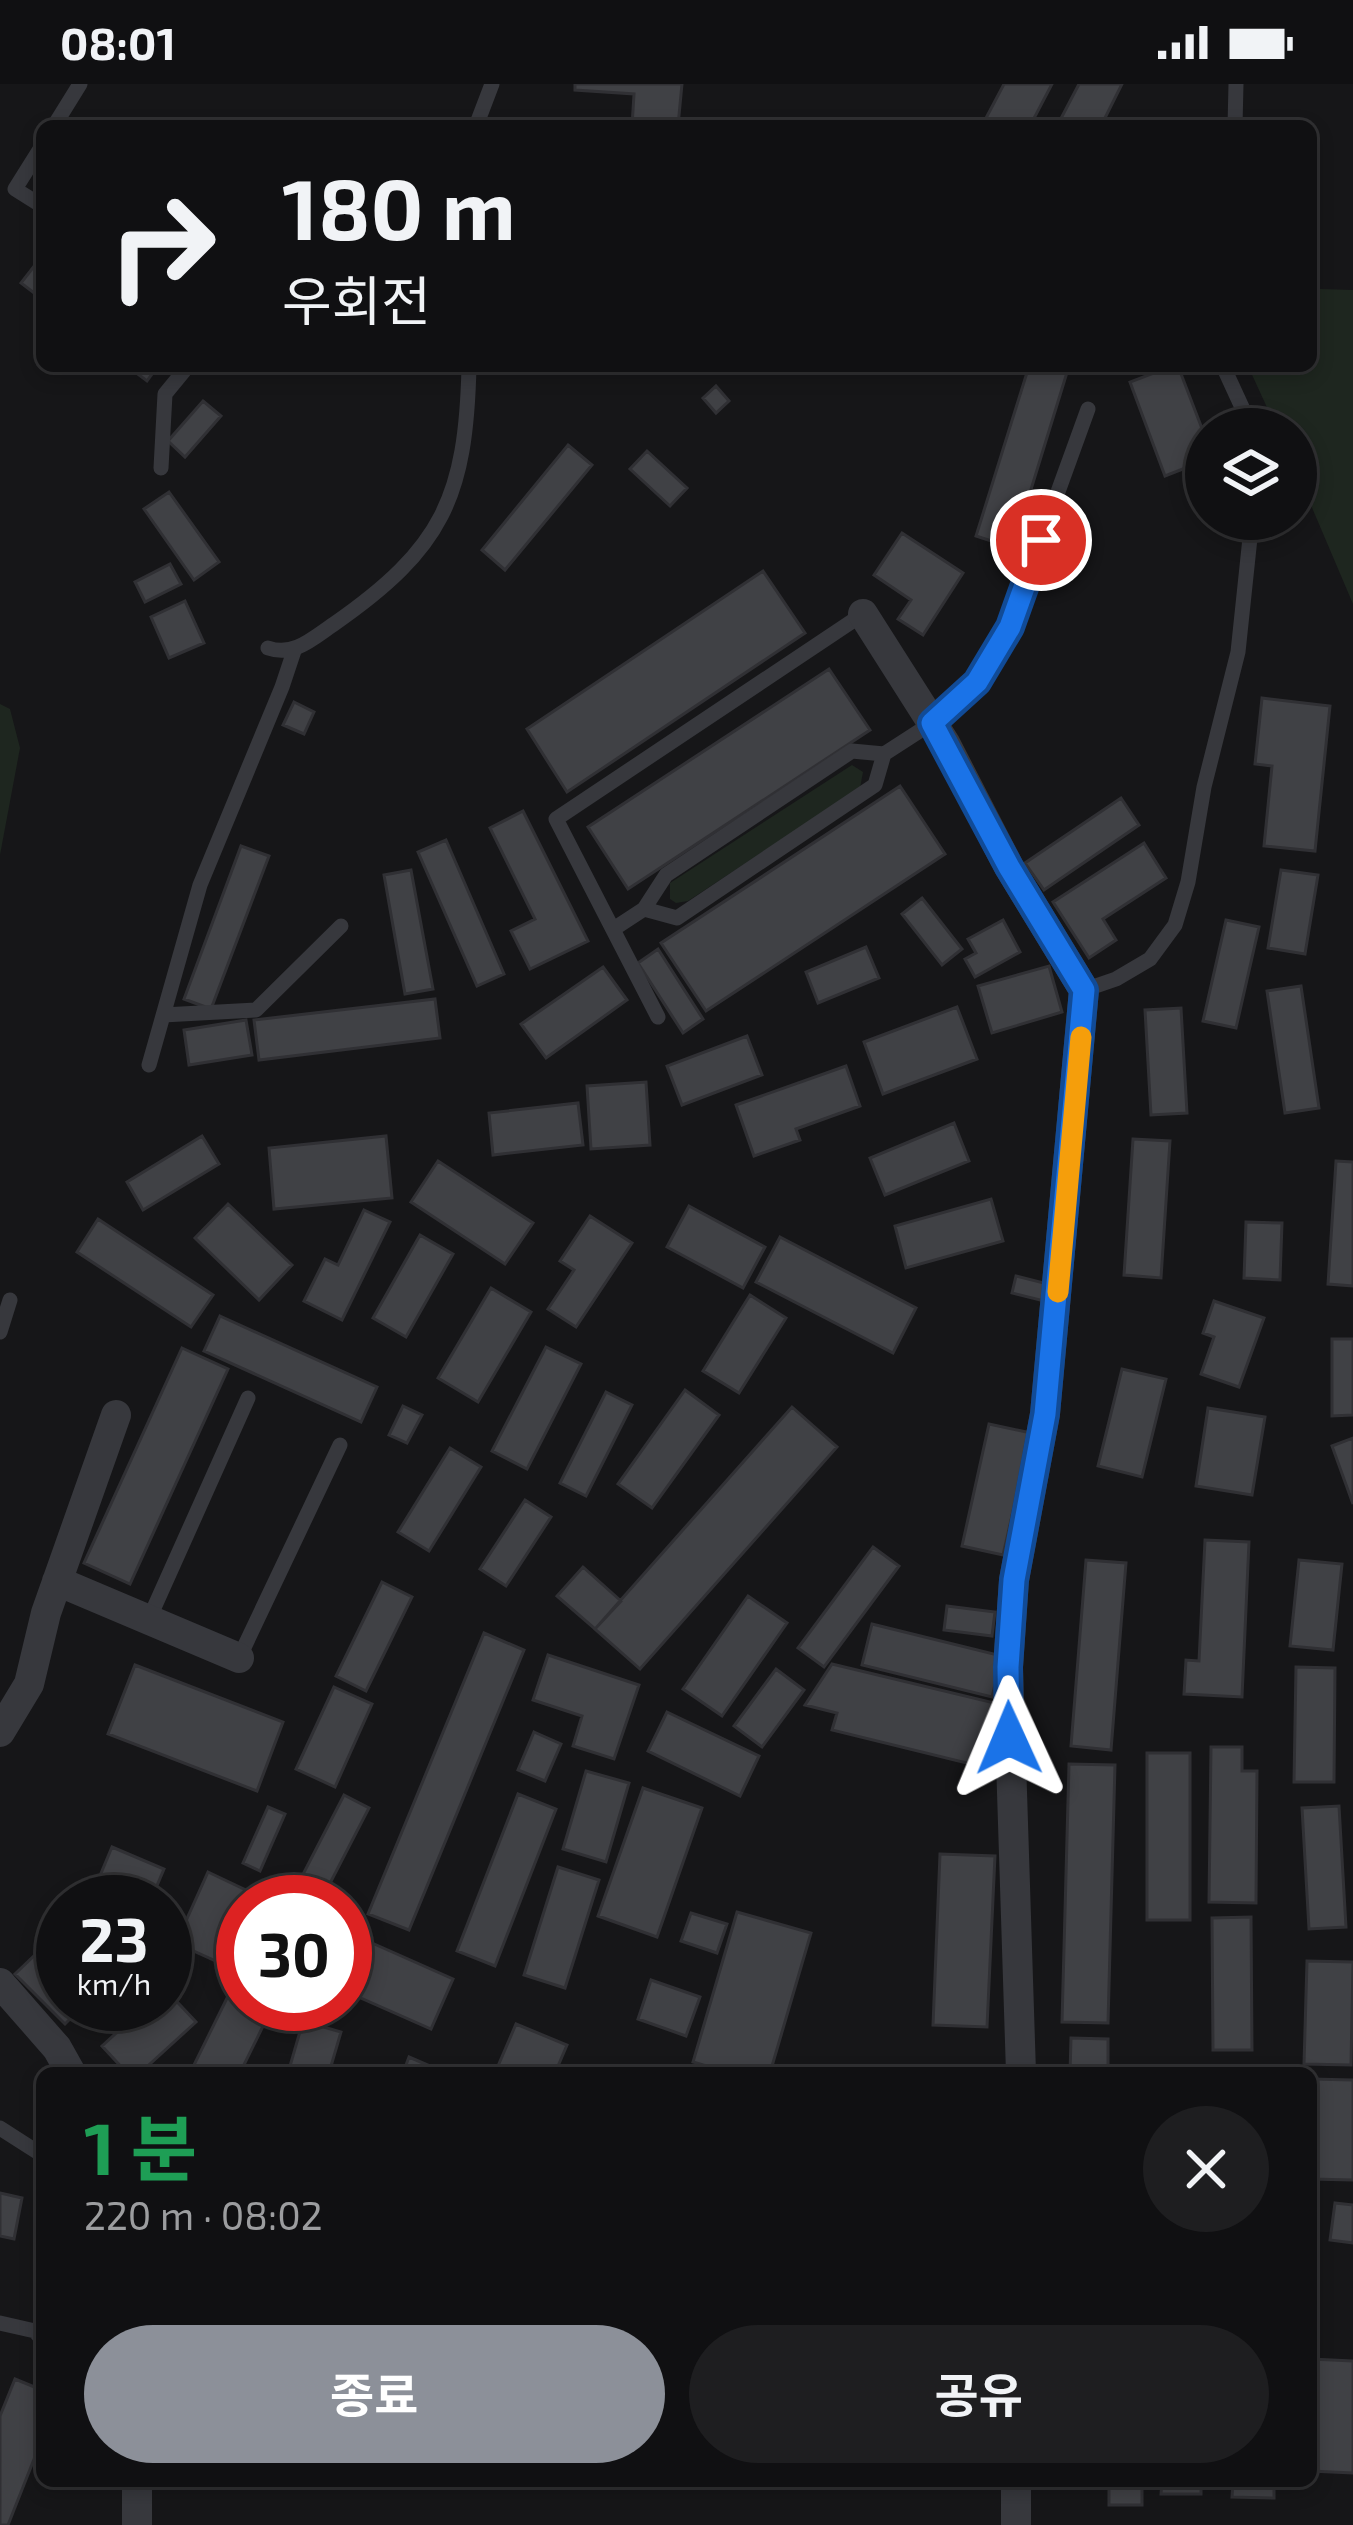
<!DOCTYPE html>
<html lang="ko">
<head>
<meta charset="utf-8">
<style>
  :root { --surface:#101012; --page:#1e1e20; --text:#f1f3f6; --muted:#9c9d9f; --line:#303032; --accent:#8c9099 }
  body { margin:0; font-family:"Exo 2","Noto Sans KR",sans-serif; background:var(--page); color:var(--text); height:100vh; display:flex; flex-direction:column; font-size:45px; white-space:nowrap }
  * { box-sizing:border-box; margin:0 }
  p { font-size:39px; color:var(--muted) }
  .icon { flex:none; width:66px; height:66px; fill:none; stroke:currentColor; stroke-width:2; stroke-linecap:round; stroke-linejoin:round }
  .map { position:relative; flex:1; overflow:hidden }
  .side { position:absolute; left:36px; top:1983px; width:1281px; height:420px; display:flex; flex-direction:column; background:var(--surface); border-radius:18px; box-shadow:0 6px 18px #0003,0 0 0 3px var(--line) }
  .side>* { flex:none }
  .guide { position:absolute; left:36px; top:36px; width:1281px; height:252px; border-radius:18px; box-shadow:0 6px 18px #0003,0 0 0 3px var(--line); background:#101012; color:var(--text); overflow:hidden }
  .controls { position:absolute; left:1185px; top:324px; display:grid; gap:24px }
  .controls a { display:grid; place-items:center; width:132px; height:132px; border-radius:50%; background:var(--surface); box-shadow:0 6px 18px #0003,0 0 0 3px var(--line); font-size:60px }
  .speed { position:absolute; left:36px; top:1791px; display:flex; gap:24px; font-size:60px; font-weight:700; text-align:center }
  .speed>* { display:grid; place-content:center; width:156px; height:156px; border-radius:50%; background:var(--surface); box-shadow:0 6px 18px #0003,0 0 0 3px var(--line); line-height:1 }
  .speed small { font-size:30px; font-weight:400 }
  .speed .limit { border:18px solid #d22; background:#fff; color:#111 }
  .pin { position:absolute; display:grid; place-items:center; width:102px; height:102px; color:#fff; margin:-51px; border:6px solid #fff; border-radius:50%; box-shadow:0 3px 12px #0007 }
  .me { position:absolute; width:132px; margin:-66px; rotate:359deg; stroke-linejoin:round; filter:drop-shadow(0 0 9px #0008) }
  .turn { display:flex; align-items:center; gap:42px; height:252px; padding:0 48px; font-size:54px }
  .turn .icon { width:156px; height:156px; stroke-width:2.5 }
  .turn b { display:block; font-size:84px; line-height:102px }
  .round { display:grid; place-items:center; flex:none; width:126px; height:126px; border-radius:63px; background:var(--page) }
  .head { display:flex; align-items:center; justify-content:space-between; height:204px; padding:0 48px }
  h1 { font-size:72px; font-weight:700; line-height:90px; color:#1e9e55 }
  .cta { display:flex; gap:24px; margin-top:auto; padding:24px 48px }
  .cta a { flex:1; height:138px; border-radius:72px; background:var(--accent); color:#fff; font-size:48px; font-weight:700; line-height:138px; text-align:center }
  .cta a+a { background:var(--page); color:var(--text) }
  .status { display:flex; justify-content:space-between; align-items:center; height:84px; padding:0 60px; background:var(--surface); direction:ltr }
  .status svg { height:33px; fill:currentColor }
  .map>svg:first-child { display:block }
  .green { fill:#1e261f }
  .building { fill:#404145; stroke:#303034; stroke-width:3 }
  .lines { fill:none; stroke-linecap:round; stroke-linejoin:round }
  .service { stroke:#37383d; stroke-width:15 }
  .minor { stroke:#37383d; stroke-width:30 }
  .route-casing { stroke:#114b97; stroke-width:30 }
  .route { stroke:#1a73e8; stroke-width:21 }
  .slow { stroke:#f59e0b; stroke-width:21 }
</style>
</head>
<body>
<div class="status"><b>08:01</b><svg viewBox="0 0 49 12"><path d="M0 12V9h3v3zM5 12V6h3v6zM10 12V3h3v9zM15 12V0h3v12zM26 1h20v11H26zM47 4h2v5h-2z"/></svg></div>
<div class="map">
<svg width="1353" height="2441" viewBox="0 0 1353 2441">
  <rect width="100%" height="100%" fill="#161618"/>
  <path class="green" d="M1311 180 1320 205 1353 206V520L1296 386V345H1277L1248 282H1311Z
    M0 620 10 625 20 664 0 771Z
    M852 681 863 688 860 704 688 817 676 819 670 815V799Z"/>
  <path class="building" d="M575 0H682L678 42H632L634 10 575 6Z
    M1004 0H1052L1030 42H996L985 36Z
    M1079 0H1122L1101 42H1057Z
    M42 172V215L21 199Z
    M127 282H158L147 297Z
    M1029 282H1069L1013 464 976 452Z
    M1172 282H1178L1206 355V376L1165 392 1130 298Z
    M716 302 729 317 716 329 703 314Z
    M203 317 221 332 185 373 168 357Z
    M568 361 592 381 505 486 482 466Z
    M647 367 687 404 670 422 630 385Z
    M169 408 219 478 194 496 144 425Z
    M902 449 963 489 923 551 898 535 911 516 874 491Z
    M170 480 181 500 145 518 135 498Z
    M763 487 805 549 567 708 527 645Z
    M185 517 204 559 169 574 151 533Z
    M829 585 870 646 628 805 588 743Z
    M1262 614 1330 622 1315 767 1264 762 1272 682 1255 680Z
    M294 618 314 628 304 650 283 641Z
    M900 702 945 770 706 927 661 859Z
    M1121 714 1139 741 1044 806 1025 779Z
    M523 727 588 857 530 885 511 847 535 835 490 744Z
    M446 756 504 890 477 902 418 768Z
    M1144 759 1166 794 1103 835 1116 856 1089 874 1053 818Z
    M241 762 269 772 211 925 184 915Z
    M411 786 433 905 405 910 384 791Z
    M1281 786 1318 791 1305 870 1268 864Z
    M922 814 962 865 942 881 902 830Z
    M1003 836 1020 868 975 893 965 875 976 869 968 855Z
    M1226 836 1259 843 1236 944 1203 937Z
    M866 863 879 894 818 919 806 888Z
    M658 865 703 935 683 949 638 879Z
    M1049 882 1062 928 992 949 978 902Z
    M603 883 627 916 546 974 521 940Z
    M1301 902 1319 1024 1285 1029 1267 907Z
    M435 915 440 954 259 976 254 936Z
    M957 923 977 975 883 1010 864 958Z
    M1181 924 1187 1029 1151 1031 1145 926Z
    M246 936 252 971 189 981 184 946Z
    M747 952 762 991 682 1021 667 982Z
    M846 982 860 1022 796 1045 800 1056 754 1072 736 1021Z
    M646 998 650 1061 591 1065 587 1002Z
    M578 1019 583 1061 493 1071 489 1029Z
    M954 1039 969 1077 885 1111 870 1074Z
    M202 1052 219 1080 143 1126 127 1098Z
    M386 1052 392 1114 274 1125 269 1064Z
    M1133 1055 1170 1057 1161 1194 1124 1191Z
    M438 1077 533 1139 505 1180 411 1118Z
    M1336 1077 1353 1078V1202L1328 1200Z
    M991 1115 1003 1157 906 1184 895 1142Z
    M228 1120 292 1181 259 1216 195 1154Z
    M689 1122 765 1163 743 1204 667 1163Z
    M364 1126 390 1138 342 1236 304 1217 325 1175 338 1181Z
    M590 1132 632 1159 576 1243 548 1225 574 1186 560 1177Z
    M98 1135 213 1211 191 1243 77 1168Z
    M1246 1138 1282 1139 1280 1196 1244 1194Z
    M420 1151 453 1170 406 1253 373 1234Z
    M780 1153 916 1224 893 1269 756 1198Z
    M1016 1192 1048 1200 1044 1217 1012 1209Z
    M491 1204 531 1228 478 1318 438 1294Z
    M750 1211 786 1234 739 1309 703 1287Z
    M1214 1217 1264 1234 1239 1303 1201 1290 1214 1253 1203 1249Z
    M220 1232 377 1303 361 1338 204 1267Z
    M1332 1255H1353V1331L1332 1332Z
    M546 1263 581 1280 527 1385 492 1367Z
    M182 1264 228 1285 130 1500 84 1479Z
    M1122 1285 1166 1295 1142 1393 1098 1382Z
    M685 1306 719 1331 652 1424 618 1400Z
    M606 1308 632 1321 586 1412 560 1399Z
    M403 1322 422 1331 407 1359 389 1351Z
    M792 1323 837 1363 640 1585 595 1545Z
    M1208 1324 1265 1333 1252 1411 1196 1402Z
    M989 1340 1031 1349 1003 1471 962 1462Z
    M1353 1354V1420L1332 1362Z
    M450 1364 481 1383 429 1467 398 1448Z
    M525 1416 551 1433 506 1502 480 1485Z
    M1205 1456 1249 1458 1242 1613 1184 1610 1186 1576 1199 1577Z
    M873 1463 899 1482 824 1583 798 1564Z
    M1086 1476 1126 1479 1111 1666 1071 1662Z
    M1299 1476 1342 1480 1333 1566 1290 1562Z
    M583 1483 621 1517 595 1545 557 1512Z
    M382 1498 412 1513 366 1607 336 1592Z
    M748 1512 787 1539 722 1632 683 1605Z
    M947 1522 995 1528 992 1552 944 1546Z
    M872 1540 1002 1572 992 1613 862 1581Z
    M484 1549 524 1566 409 1846 368 1830Z
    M548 1571 639 1601 614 1675 573 1662 582 1632 533 1616Z
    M832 1580 1007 1622 991 1685 832 1646 837 1629 805 1621Z
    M135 1581 283 1638 257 1707 108 1650Z
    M1296 1583 1335 1584 1334 1698H1294Z
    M776 1585 804 1606 762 1663 734 1642Z
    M334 1603 372 1620 335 1703 296 1685Z
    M667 1628 759 1672 740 1712 648 1667Z
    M534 1648 561 1660 545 1697 518 1686Z
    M1211 1663H1242V1687H1257L1256 1819 1209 1818Z
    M1147 1669H1190V1836H1147Z
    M1069 1680 1115 1681 1108 1939 1062 1938Z
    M586 1687 629 1699 606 1778 563 1765Z
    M643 1704 702 1724 657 1853 598 1832Z
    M518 1710 556 1725 495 1882 457 1867Z
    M344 1711 369 1724 325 1809 300 1796Z
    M1339 1722 1346 1843 1309 1845 1302 1724Z
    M268 1723 285 1730 260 1787 243 1779Z
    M112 1763 164 1785 150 1818H89Z
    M940 1770 995 1772 987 1943 933 1941Z
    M558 1783 599 1796 565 1904 524 1891Z
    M208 1788 250 1808 218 1878 176 1859Z
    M737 1828 811 1849 770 1989H730L693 1978Z
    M691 1829 727 1840 717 1869 681 1857Z
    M1251 1833 1252 1966H1213L1212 1834Z
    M345 1847 453 1895 431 1945 345 1907Z
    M40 1866 63 1889V1920H85L65 1940 15 1890Z
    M1307 1877 1353 1878 1351 1981 1304 1980Z
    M651 1896 700 1913 686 1952 638 1935Z
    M165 1905 196 1938 140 1989H127L102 1962 148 1920H165Z
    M230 1908 243 1915V1920H254L270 1928 240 1989H190Z
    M303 1937 341 1948 329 1989H288Z
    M516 1940 567 1961 555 1989H495Z
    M1071 1954 1108 1955V1989H1070Z
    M409 1973 444 1988 443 1989H403Z
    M1311 1995 1353 1996V2096L1311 2095Z
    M0 2109 22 2114 14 2155 0 2152Z
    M1335 2119 1353 2121V2159L1330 2156Z
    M1311 2275 1353 2277V2389L1311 2387Z
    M15 2295 42 2306V2355L8 2441H0V2332Z
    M1109 2397H1142V2421H1109Z
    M1162 2397H1201V2410H1161Z
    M1233 2397H1274V2414L1232 2413Z"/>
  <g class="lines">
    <path class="service" d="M54 42 80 0
      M476 42 492 0
      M1235 42 1236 0
      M42 62 15 105 42 122
      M1223 282 1252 345
      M161 384 165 310 188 282
      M268 564C294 573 313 554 334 540 443 464 466 413 469 282
      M852 667 884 670 875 701 677 834 644 825 666 791Z
      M884 670 932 639 977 598 1009 543 1088 325
      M615 844 644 825
      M1084 906 1116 895 1150 875 1175 841 1188 798 1204 703 1238 568 1252 435
      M163 931 256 926 341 842
      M658 933 556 735 863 530
      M149 981 200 801 282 603 294 567
      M0 1248 10 1216
      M149 1535 248 1314
      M239 1574 340 1361
      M0 2044 42 2071
      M0 2239 35 2247 42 2256"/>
    <path class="minor" d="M863 530 945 659 1009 783 1084 906 1045 1330 1014 1496 1008 1583 1021 1989
      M57 1497 239 1574
      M0 1648 29 1600 46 1529 116 1331
      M0 1899 57 1964 71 1989
      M1016 2397V2441
      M137 2441V2397"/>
  </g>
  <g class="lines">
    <g class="route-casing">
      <path id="route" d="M1009 1654 1008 1583 1014 1496 1045 1330 1084 906 1009 783 932 639 977 598 1010 543 1041 456"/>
    </g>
    <use href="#route" class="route"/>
    <path class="slow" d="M1058 1208 1081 953"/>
  </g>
</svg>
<div class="controls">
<a><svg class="icon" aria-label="layers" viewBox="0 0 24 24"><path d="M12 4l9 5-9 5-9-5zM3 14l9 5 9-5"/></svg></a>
</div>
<div class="speed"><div>23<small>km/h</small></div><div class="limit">30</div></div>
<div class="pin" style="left:1041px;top:456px;background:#d93025"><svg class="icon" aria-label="arrive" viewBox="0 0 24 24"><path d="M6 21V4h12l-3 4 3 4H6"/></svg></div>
<svg class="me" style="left:1009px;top:1654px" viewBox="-20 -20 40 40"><path d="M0-17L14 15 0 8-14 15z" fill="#1a73e8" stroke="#fff" stroke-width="4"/></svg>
<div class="guide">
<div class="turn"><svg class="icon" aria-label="right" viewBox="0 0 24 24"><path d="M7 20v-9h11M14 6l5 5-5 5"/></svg><div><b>180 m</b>우회전</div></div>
</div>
<section class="side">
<div class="head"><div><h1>1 분</h1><p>220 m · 08:02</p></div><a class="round"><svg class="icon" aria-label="close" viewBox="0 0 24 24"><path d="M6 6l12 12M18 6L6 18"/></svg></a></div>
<div class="cta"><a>종료</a><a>공유</a></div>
</section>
</div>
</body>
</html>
